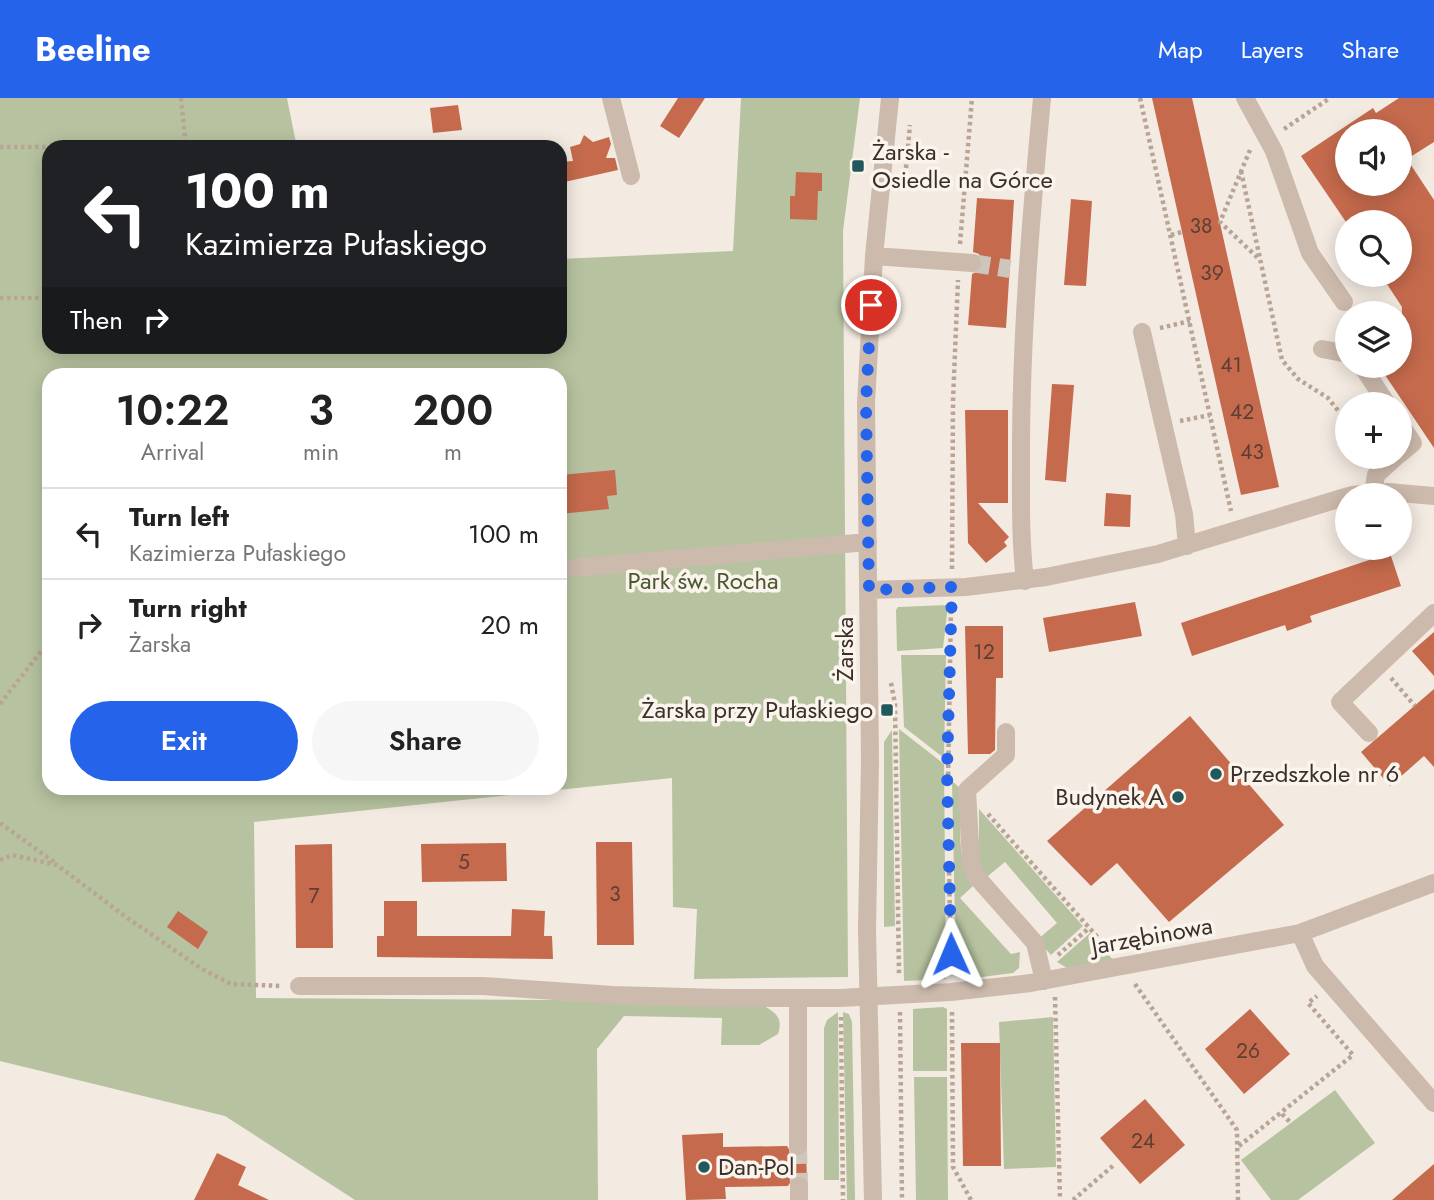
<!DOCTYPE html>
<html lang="en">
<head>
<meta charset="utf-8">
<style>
  :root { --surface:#fff; --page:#f6f6f6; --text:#222; --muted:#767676; --line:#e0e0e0; --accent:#2563eb }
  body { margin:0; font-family:Jost,sans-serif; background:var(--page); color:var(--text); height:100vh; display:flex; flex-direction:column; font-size:26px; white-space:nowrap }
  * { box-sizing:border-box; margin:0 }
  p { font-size:23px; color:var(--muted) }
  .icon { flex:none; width:38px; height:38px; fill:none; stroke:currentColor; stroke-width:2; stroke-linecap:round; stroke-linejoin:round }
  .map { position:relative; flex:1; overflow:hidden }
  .drawer { position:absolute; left:42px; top:270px; width:525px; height:427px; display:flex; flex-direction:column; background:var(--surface); border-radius:21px; box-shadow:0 4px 18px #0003 }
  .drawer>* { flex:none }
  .hud { position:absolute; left:42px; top:42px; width:525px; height:214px; border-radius:21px; box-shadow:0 4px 18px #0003; background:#202124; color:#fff; overflow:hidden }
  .controls { position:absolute; left:1335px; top:21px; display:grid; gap:14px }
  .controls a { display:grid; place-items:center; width:77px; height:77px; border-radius:50%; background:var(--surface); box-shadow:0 4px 18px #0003; font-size:35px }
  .pin { position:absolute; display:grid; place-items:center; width:60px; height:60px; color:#fff; margin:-30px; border:4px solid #fff; border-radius:50%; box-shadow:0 2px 7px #0007 }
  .me { position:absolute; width:77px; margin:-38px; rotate:359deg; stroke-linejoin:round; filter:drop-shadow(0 0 5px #0008) }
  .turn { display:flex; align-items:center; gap:24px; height:147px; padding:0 28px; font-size:32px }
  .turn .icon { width:91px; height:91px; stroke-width:2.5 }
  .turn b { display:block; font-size:49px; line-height:60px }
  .then { display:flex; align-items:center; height:66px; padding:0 28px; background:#0003; gap:14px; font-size:26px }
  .eta { display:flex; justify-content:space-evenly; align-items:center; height:119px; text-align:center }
  .eta b { font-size:42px; font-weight:600; line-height:49px }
  .cta { display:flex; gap:14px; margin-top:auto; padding:14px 28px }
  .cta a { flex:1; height:80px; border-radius:42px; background:var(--accent); color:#fff; font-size:28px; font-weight:600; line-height:80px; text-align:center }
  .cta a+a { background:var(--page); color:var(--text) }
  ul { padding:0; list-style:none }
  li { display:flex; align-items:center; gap:21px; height:91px; padding:0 28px; border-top:2px solid var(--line) }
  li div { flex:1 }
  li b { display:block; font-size:26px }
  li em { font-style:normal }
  header { display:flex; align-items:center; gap:42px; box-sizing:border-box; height:98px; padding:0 35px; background:var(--accent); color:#fff }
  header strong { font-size:33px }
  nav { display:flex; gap:38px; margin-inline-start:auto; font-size:24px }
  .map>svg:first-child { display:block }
  .green { fill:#b7c3a0; fill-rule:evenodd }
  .building { fill:#c56a4d; fill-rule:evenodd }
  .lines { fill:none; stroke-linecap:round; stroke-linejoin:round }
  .minor-tunnel { stroke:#cec5bd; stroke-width:18; stroke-dasharray:18 9; stroke-linecap:butt }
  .path { stroke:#b8a596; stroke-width:4.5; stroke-dasharray:3.5 3.5; stroke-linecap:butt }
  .minor { stroke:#ccbaac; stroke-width:18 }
  .route { stroke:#2563eb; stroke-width:12; stroke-dasharray:0 21.6 }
  .poi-dot { fill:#20585c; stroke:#faf4ed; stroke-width:2.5 }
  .labels { text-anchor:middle; stroke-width:7; stroke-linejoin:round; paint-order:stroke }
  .number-label { font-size:21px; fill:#5d3e34 }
  .poi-label { font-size:24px; fill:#3a302b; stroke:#faf4ed; text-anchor:start }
  .park-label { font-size:24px; fill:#49582f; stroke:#faf4ed }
  .street-label { font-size:24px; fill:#3a302b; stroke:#faf4ed }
</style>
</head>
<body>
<header>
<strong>Beeline</strong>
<nav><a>Map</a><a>Layers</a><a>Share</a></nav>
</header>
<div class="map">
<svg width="1434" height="1102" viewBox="0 0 1434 1102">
  <rect width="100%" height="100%" fill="#f3eae1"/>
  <path class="green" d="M0 0H287L296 45H483L484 49H49V248H560V161L733 153 741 0H860L843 133 848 879 694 881 697 811 673 809 672 680 254 724 256 900 556 902 764 908C777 915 783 921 778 936L759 947H721L722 920 624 918 597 951 598 1102H355L225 1018 0 963ZM49 276H560V690H49Z
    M948 507 943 550 897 553 896 512 898 509Z
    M901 557H946L944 660 904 629Z
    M899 631 944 666 946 881 904 883Z
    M892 632 895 828 884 829V644Z
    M952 683 961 691C961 725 955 758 973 788L960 800 1011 856 1020 854 1019 870 1013 875 966 881 956 873Z
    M979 711 1083 828 1051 857 1037 842 1057 825 1005 764 983 782 979 770Z
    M1090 835 1113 862 1067 870 1057 864Z
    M943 909 947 911V973H913V911Z
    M838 914 839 1082H824V930L827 922Z
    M843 914 849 916 852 924 855 1102H847Z
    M1053 919 1056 1069 1004 1071 999 924Z
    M914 979H947L948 1102H916Z
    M1335 992 1375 1045 1298 1102H1271L1241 1062Z"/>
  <path class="building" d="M678 0H705L679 40 660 28Z
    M1152 0H1192L1279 389 1241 397Z
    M1399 0H1434V44L1407 61 1434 102V350L1379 268H1400L1402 209 1381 177H1400V124H1346L1301 58 1373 10 1376 15ZM1348 33H1400V86H1348Z
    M458 7 462 32 433 35 430 10Z
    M584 37 593 44 609 39 611 46 606 60H615L618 72 560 85V64L573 63 570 49 580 46Z
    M796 74 822 75V93H818L817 122 790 121V98H795Z
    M977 100 1014 102 1006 230 968 227 972 176 981 172 983 165 979 156 973 154Z
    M1071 101 1092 103 1086 188 1064 187Z
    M1052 286 1074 287 1066 384 1045 382Z
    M965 312H1008V405H978L1009 439 1004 444 1007 448 986 465 968 445Z
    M615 372 617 397 607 398 609 411 560 416V377Z
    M1106 395 1131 397 1130 429 1104 428Z
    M1390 455 1401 488 1310 518 1312 524 1287 533 1285 527 1192 558 1181 525Z
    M1135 504 1142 538 1049 554 1043 520Z
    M965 528H1003V580H996L995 652 990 656H968Z
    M1434 534V578L1412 553Z
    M1434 591V669L1424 658 1390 688 1361 654Z
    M1190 618 1284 727 1169 824 1117 765 1091 788 1047 743Z
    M596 744H632L634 847H597Z
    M506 745 507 783 422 784 421 746Z
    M332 746 333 850H296L295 747Z
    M384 803H417V838H511L512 811 545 813 544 838H552L553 861 377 859V838H384Z
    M178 813 208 834 198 851 167 829Z
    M1250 911 1290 956 1244 996 1205 951Z
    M961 945H1000L1001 1068H963Z
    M1145 1001 1185 1047 1140 1086 1100 1040Z
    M723 1035V1049L787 1048 793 1058 806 1055 807 1080 794 1078 788 1088 725 1089 726 1101 686 1102 682 1037Z
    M217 1055 246 1069 238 1087 269 1102H194Z
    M1434 1066V1102H1392Z"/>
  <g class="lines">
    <path class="minor-tunnel" d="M972 165 1010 171
      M798 1048 799 1088"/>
    <path class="path" d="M181 0 186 49
      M1140 0 1231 413
      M1284 31 1330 0
      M0 49H186
      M1250 52 1220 124 1258 160
      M906 70 910 27
      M1241 73 1282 262 1298 281 1328 300 1348 325
      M1171 137 1182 134
      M960 146 972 0
      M0 200H49
      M1160 230 1190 223
      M1180 323 1210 317
      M952 471 953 303 958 182
      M1391 580 1415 608
      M891 585 895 606 899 877
      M0 606 49 543
      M948 684 951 508
      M988 716 1108 851
      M0 725 54 764
      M0 762 12 757 57 767 126 819 202 871 231 886 282 888
      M949 767 951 877
      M1058 857 1089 830
      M1135 886 1237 1032 1238 1102
      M1055 899 1060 1102
      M900 914 902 1102
      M952 914 953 1069 971 1102
      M841 919 843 1102
      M1282 1016 1291 1025
      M1239 1048 1353 957 1308 905 1317 898
      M1073 1102 1115 1066"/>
    <path class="minor" d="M611 0 631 78
      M1245 0 1274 53 1310 155 1344 204
      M874 158 972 165
      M1142 234 1184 416 1187 448
      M1322 251 1348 256
      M1362 268 1387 306
      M1400 326 1413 345 1400 356
      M1373 395 1376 377 1396 359
      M1352 397 1388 394 1434 398
      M560 471 868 444
      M1025 483C1020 440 1021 398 1021 355 1021 236 1031 119 1042 0
      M869 492 966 489 1046 479 1158 456 1348 398
      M1006 634V657L967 692 971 764 975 777 1035 845 1044 883
      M1369 635 1340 604 1434 515
      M1300 835 1315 868 1434 1005
      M299 888H483L613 897 722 900H840L951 894 1031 885 1300 835 1434 785
      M798 900V1048
      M799 1088V1102
      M873 1102 867 832 870 663 866 305 874 158 890 0"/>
  </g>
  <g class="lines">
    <path class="route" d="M871 207 866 305 869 492 952 489 947 672 951 856"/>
  </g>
  <g class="poi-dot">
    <rect x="851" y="61" width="14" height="14" rx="3.5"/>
    <rect x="880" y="605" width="14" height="14" rx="3.5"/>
    <circle cx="1216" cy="676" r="7"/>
    <circle cx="1178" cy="699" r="7"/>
    <circle cx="704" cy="1069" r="7"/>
  </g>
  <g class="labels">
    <g class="number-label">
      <text x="1201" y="135">38</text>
      <text x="1212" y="182">39</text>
      <text x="1231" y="274">41</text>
      <text x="1242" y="321">42</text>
      <text x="1252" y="361">43</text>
      <text x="984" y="561">12</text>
      <text x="464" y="771">5</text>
      <text x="615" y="803">3</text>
      <text x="314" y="805">7</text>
      <text x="1248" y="960">26</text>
      <text x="1143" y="1050">24</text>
    </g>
    <g class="poi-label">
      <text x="872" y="62">Żarska -<tspan x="872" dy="28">Osiedle na Górce</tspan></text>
      <text x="873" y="620" text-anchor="end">Żarska przy Pułaskiego</text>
      <text x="1230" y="684">Przedszkole nr 6</text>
      <text x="1164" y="707" text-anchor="end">Budynek A</text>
      <text x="718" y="1077">Dan-Pol</text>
    </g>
    <g class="park-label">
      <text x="703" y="491">Park św. Rocha</text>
    </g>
    <g class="street-label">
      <text transform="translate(845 551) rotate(-90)" y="8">Żarska</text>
      <text transform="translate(1152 838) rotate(-10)" y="8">Jarzębinowa</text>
    </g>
  </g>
</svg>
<div class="controls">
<a><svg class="icon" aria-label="sound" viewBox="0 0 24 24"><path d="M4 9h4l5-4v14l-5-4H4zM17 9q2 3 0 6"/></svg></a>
<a><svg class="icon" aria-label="search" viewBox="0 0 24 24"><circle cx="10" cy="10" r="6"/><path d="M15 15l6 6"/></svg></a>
<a><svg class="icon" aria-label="layers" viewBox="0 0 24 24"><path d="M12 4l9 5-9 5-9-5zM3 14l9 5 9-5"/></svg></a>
<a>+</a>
<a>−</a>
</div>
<div class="pin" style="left:871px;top:207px;background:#d93025"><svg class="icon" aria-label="arrive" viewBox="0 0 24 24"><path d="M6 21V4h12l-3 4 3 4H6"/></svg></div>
<svg class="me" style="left:951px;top:856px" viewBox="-20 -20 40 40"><path d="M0-17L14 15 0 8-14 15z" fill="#2563eb" stroke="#fff" stroke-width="4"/></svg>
<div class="hud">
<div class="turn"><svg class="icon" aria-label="left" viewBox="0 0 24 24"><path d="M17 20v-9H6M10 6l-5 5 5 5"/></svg><div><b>100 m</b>Kazimierza Pułaskiego</div></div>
<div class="then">Then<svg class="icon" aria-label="right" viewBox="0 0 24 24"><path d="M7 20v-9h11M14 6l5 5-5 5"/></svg></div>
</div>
<section class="drawer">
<div class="eta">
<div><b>10:22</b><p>Arrival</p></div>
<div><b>3</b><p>min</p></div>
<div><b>200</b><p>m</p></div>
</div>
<ul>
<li><svg class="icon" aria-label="left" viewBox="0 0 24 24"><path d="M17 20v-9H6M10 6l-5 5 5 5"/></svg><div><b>Turn left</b><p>Kazimierza Pułaskiego</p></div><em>100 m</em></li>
<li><svg class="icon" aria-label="right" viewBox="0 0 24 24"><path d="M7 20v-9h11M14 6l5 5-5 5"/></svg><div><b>Turn right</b><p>Żarska</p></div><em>20 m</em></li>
</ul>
<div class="cta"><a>Exit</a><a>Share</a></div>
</section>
</div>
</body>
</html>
